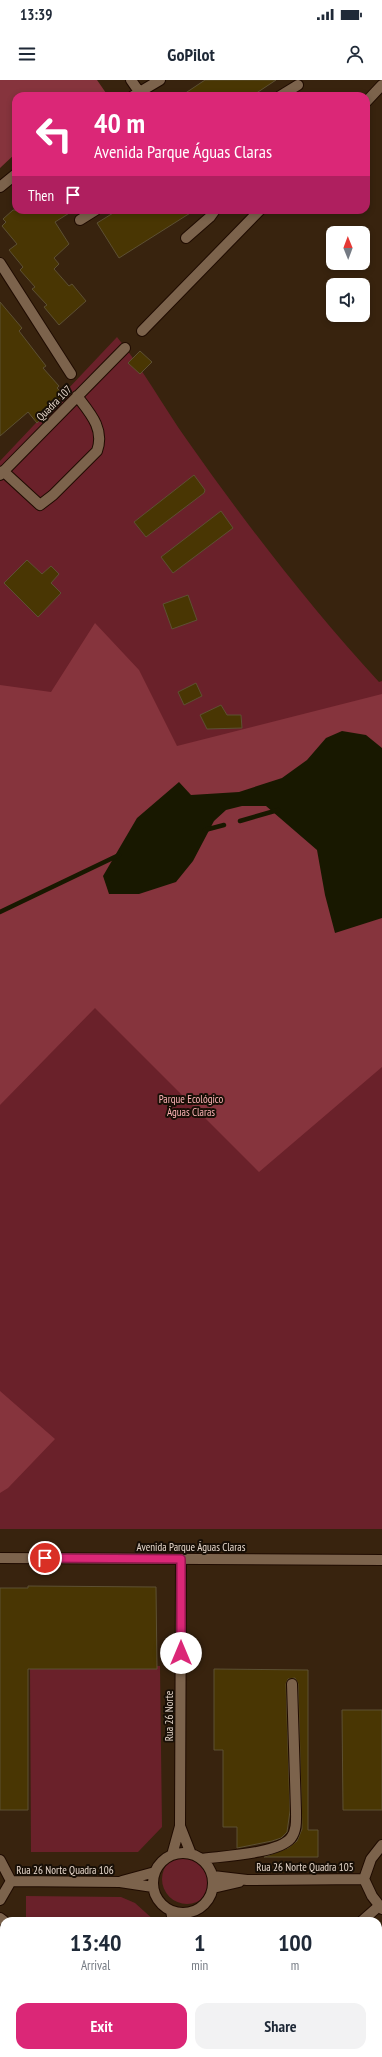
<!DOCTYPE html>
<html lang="en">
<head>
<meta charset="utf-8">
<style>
  :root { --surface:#fff; --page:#f2f2f3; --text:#1f2937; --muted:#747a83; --accent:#db2777 }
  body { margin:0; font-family:"PT Sans Narrow",sans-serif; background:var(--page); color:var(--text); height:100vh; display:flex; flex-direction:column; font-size:15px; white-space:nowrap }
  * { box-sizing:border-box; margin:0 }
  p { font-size:13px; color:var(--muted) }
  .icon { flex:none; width:22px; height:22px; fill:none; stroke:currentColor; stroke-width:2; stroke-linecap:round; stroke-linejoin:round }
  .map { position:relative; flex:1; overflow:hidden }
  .drawer { position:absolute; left:0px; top:1837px; width:382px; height:140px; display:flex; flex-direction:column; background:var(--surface); border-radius:12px 12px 0 0; box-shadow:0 2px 6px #0003 }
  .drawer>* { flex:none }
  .guide { position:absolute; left:12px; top:12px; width:358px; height:122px; border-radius:12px; box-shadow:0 2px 6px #0003; background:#db2777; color:#fff; overflow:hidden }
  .needle { width:26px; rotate:359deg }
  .tools { position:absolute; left:326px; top:146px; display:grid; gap:8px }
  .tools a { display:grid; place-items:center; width:44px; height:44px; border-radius:8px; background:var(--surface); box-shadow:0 2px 6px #0003; font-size:20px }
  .pin { position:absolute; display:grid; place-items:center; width:34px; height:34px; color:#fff; margin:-17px; border:2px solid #fff; border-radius:50%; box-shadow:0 1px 4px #0007 }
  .me { position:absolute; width:44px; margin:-22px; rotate:0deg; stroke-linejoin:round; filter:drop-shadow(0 0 3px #0008) }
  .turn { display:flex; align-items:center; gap:14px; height:84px; padding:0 16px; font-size:18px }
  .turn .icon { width:52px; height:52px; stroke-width:2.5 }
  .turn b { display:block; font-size:28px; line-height:34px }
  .then { display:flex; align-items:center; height:38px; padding:0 16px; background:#0003; gap:8px; font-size:15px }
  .eta { display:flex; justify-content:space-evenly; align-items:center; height:68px; text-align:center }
  .eta b { font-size:24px; font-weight:700; line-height:28px }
  .action { display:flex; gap:8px; margin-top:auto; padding:8px 16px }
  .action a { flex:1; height:46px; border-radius:12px; background:var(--accent); color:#fff; font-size:16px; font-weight:700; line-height:46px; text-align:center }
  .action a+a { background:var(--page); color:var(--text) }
  .status { display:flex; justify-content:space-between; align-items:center; height:28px; padding:0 20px; background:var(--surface); direction:ltr }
  .status svg { height:11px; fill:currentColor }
  header { display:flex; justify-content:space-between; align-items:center; height:52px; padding:0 16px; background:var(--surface); font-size:18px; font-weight:700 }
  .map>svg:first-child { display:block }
  .green { fill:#6a212a }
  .forest { fill:#86343d }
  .water { fill:#181800 }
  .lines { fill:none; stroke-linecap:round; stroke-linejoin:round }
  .stream { stroke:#181800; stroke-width:4.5 }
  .building { fill:#493603; stroke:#5d5033 }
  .minor-casing { stroke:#1f0b00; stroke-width:12 }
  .minor { stroke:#7c634c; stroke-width:10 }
  .route-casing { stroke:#8e194d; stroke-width:10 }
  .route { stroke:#db2777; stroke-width:7 }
  .labels { text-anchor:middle; stroke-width:4; stroke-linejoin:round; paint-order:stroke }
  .street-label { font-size:11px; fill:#e6d7cb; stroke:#180f06 }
  .park-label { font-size:11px; fill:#fdb4b7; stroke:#180f06 }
</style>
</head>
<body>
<div class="status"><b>13:39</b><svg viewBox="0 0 49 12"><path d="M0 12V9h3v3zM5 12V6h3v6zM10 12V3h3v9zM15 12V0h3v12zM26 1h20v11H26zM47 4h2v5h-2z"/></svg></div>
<header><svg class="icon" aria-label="menu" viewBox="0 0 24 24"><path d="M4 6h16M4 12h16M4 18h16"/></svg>GoPilot<svg class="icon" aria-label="person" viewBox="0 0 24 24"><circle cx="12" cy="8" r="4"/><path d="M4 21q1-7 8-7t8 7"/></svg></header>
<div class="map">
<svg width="382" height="1977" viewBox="0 0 382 1977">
  <rect width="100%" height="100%" fill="#38230e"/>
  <path class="green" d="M117 257C143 289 163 326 187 360 246 444 309 526 379 602L382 601V1449H0V381Z
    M160 1586 162 1747 138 1772H31L30 1587Z
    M162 1799a25 25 0 1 1 50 0a25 25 0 1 1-50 0Z
    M26 1816 121 1817 135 1823 155 1841H26Z
    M25 1973H165V1977H25Z"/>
  <path class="forest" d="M0 0H97L106 13 101 16H16V73L0 88Z
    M95 543 139 590 177 666 382 614V987L259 1092 95 928 0 1025V605L51 612Z
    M0 1311 55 1359 8 1408 0 1413Z"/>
  <path class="water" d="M342 651 366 655 382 668V838L335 853 325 815 317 770 266 726H242L226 730 214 741 193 781 176 802 139 814H109L103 796 137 738 179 702 191 715 239 712 282 698 307 680 326 658Z"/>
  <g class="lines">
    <path class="stream" d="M240 741 278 730
      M205 750 224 745
      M0 832 119 775"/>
  </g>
  <path class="building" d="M205 0H276L252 16H181Z
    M13 130H74L55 142 69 164 54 178 59 184 54 189 69 206 72 204 86 221 59 245 44 227 47 225 32 209 35 207 20 190 23 187 9 170 17 164 2 146 6 142 3 139Z
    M118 130H195L119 178 97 143Z
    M0 222 22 248 19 251 46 286 43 288 59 306 57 308 64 315 37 343 28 332 0 356Z
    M140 271 152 282 140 294 128 283Z
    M194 395 205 410 204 413 146 457 134 442Z
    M221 431 233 448 173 493 161 477Z
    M27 480 42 494 51 486 59 494 51 503 61 513 38 537 4 503Z
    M188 515 197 540 172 549 163 524Z
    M196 603 202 616 184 625 178 612Z
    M221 625 227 635H241L242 648 207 649 200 635Z
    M28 1506 156 1507 157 1589H28V1730H0V1508H28Z
    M214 1589 308 1590V1750H318V1777H264L288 1768 297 1761 302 1749 298 1604 295 1598 288 1599 286 1604 290 1731 287 1752 281 1758 272 1761 237 1768V1747H223V1670H214Z
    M342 1630H382V1730H343Z"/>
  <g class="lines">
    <g class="minor-casing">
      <path id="minor" d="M131 0 142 16
        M133 16 160 0
        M280 16 298 5
        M366 22 382 5
        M0 107 16 94
        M80 140 96 130
        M186 158 210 137 215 130
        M0 183 71 294
        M142 251 260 130
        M3 391 40 425 53 415 97 371C105 349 90 333 77 316
        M0 395 125 268
        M0 1478 382 1480
        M180 1746 191 1774
        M382 1765 371 1779 364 1799 372 1816 382 1829
        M153 1803a30 30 0 1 1 60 0a30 30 0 1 1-60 0Z
        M172 1775 180 1746 181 1479
        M201 1779C221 1776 278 1774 291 1758 297 1750 296 1740 296 1731L292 1604
        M0 1780 11 1801
        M213 1796 247 1800 364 1799
        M11 1801 120 1802 153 1807
        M122 1801 155 1792
        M213 1808 239 1802
        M0 1820 11 1801
        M171 1831 173 1841
        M0 1838 4 1841
        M362 1841 379 1826
        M182 1973V1977"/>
    </g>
    <use href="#minor" class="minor"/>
  </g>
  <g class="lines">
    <g class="route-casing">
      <path id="route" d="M45 1478 181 1479V1573"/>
    </g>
    <use href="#route" class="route"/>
  </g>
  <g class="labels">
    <g class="street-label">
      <text transform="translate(54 323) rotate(-45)" y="4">Quadra 107</text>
      <text x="191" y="1471">Avenida Parque Águas Claras</text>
      <text transform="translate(169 1636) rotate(-90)" y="4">Rua 26 Norte</text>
      <text x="305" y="1791">Rua 26 Norte Quadra 105</text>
      <text x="65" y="1794">Rua 26 Norte Quadra 106</text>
    </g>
    <g class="park-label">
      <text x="191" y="1023">Parque Ecológico<tspan x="191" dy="13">Águas Claras</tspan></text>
    </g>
  </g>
</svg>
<div class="tools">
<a><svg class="needle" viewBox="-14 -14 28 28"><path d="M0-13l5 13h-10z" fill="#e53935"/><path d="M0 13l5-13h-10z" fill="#747a83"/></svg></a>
<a><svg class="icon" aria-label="sound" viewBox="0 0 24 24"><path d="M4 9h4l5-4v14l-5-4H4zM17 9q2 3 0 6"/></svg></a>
</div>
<div class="pin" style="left:45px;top:1478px;background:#d93025"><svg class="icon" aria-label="arrive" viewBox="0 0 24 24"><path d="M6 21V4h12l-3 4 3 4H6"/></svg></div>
<svg class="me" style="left:181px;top:1573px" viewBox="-20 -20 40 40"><circle r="19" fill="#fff"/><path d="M0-13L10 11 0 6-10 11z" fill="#db2777"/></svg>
<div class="guide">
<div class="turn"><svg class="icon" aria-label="left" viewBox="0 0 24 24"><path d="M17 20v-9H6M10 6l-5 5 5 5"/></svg><div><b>40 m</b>Avenida Parque Águas Claras</div></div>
<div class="then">Then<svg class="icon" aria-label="arrive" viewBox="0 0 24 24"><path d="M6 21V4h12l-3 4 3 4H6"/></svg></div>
</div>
<section class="drawer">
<div class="eta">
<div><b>13:40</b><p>Arrival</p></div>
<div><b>1</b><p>min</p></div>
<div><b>100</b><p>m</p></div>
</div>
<div class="action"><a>Exit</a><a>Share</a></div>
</section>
</div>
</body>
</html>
